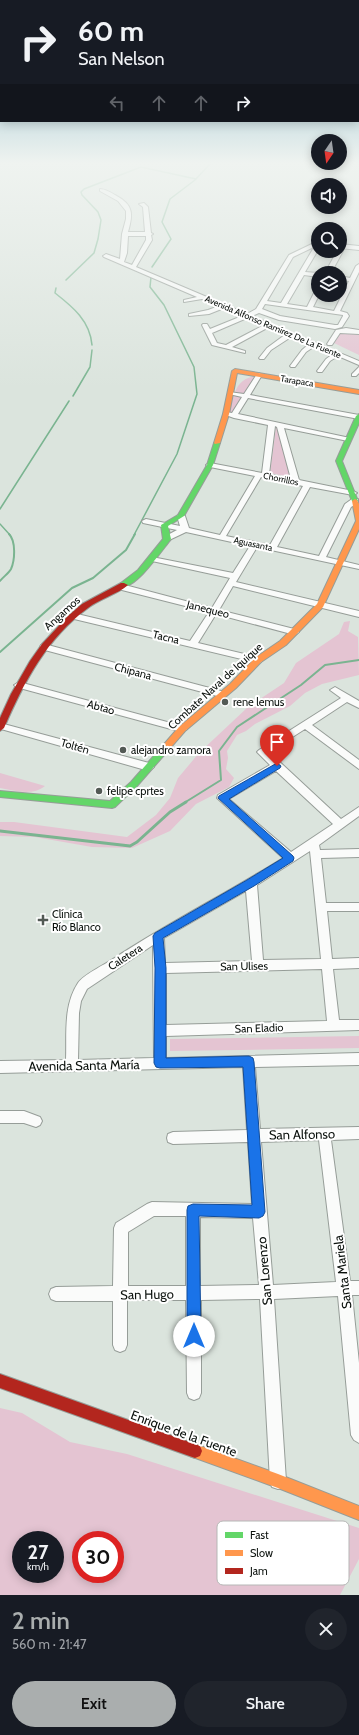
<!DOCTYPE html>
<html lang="en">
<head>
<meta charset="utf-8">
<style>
  :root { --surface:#171b24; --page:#20242c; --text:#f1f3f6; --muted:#9ea1a6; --accent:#aaaeae }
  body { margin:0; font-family:Cabin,sans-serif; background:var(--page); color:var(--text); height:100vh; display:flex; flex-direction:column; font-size:15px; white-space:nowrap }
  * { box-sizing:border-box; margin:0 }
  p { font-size:13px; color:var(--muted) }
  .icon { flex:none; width:22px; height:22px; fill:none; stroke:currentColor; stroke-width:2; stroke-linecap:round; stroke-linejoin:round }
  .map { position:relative; height:1595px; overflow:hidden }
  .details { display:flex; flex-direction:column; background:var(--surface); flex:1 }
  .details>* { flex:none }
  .hud { position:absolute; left:0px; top:0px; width:359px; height:122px; box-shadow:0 2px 10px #0003; background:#171b24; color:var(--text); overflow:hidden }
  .needle { width:26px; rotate:193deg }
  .fabs { position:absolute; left:311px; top:134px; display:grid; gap:8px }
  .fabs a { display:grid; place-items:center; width:36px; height:36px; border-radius:50%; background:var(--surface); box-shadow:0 2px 10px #0003; font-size:20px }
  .speed { position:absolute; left:12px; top:1531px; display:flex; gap:8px; font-size:20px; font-weight:700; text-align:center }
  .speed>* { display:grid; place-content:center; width:52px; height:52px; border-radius:50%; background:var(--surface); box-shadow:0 2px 10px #0003; line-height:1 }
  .speed small { font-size:10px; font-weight:400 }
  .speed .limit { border:6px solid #d22; background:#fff; color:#111 }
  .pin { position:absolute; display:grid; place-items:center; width:34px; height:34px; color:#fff; margin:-41px -17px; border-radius:50% 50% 50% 0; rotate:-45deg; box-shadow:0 0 4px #0007 }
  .pin .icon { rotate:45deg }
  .me { position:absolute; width:44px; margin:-22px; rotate:0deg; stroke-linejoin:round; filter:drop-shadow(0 0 3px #0008) }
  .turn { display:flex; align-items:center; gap:14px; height:84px; padding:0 12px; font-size:18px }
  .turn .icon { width:52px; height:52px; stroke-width:2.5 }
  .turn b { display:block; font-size:28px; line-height:34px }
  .lanes { display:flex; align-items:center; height:38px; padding:0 12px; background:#0003; justify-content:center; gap:20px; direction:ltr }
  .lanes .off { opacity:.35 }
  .round { display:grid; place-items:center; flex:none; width:42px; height:42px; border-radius:21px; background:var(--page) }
  .head { display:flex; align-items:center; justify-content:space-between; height:68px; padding:0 12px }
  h1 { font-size:24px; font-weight:600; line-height:30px; color:var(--accent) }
  .action { display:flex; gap:8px; margin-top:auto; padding:8px 12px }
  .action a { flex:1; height:46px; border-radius:24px; background:var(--accent); color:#111; font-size:16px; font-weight:600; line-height:46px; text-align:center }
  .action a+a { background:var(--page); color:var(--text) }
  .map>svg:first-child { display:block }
  .green { fill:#e4c4d2; fill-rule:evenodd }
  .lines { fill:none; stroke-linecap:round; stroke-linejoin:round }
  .stream-far2 { stroke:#7ab490; stroke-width:1.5 }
  .stream-far1 { stroke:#7ab490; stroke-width:2 }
  .stream { stroke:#7ab490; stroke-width:3 }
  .street-casing { stroke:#969d98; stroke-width:2 }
  .fast-casing { stroke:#969d98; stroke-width:2 }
  .slow-casing { stroke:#969d98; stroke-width:2 }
  .jam-casing { stroke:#969d98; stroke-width:2 }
  .street { fill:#fafbfa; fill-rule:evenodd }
  .fast { fill:#63d668; fill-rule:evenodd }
  .slow { fill:#ff974d; fill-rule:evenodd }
  .jam { fill:#b3261e; fill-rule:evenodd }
  .route { fill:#1a73e8; stroke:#114b97 }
  .poi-dot { fill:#535a55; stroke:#fff; stroke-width:1.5 }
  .labels { text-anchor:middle; stroke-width:4; stroke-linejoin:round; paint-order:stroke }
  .far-street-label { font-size:9px; fill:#0a100c; stroke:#fff }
  .street-label { font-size:11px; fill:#0a100c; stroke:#fff }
  .poi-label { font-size:11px; fill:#0a100c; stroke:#fff; text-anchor:start }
  .near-street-label { font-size:13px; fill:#0a100c; stroke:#fff }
  .key { fill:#fff; stroke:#b6b7b6; stroke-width:1 }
  .key-label { font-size:11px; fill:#0a100c }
</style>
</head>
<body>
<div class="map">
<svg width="359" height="1595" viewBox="0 0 359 1595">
  <rect width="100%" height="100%" fill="#dbe4dd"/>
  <path class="green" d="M344 331 359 334V355L334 343 340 333Z
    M255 376 232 413 229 412C235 395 234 380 255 376Z
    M276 427 278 428 290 477 270 473Z
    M350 621 348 631 358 637 359 675 322 684 305 693 290 706 255 724 246 731 237 735 227 751 228 758 226 769 234 778 229 787 196 804 170 831 132 848 92 847 35 837 0 836V822H14L127 837 156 815 170 798 178 778 199 753 248 707 284 683 296 663 339 634 344 622Z
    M0 773 45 786C33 796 15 791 0 788Z
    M359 1036V1048L170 1051V1039Z
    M0 1408 22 1413 70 1442 127 1454 359 1528V1559L340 1595H0ZM21 1540H55V1574H21ZM81 1540H115V1574H81Z"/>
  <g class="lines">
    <path class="stream-far2" d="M152 267 171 239 162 222 170 199 195 180 210 164
      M66 280 94 253 98 239 101 220 98 212 82 195 81 192 84 189 141 167 196 179
      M56 288 55 293C73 307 90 321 92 345
      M73 396 90 367 92 350
      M0 509 69 401
      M0 524 10 535
      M134 535 177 454 197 394 194 367 164 305 150 287 151 277"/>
    <path class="stream-far1" d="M0 581C3 577 9 573 11 569 15 560 16 541 9 534
      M0 652 72 588 93 578 126 550 135 534
      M184 803 221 780 219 751 237 727 301 685 325 665 359 660"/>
    <path class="stream" d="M0 831 130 846 137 842 170 812 186 802"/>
    <g class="street-casing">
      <path id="street" d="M100 189C105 189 110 192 115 195 134 205 133 214 128 232H145L143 207 139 204 144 203 148 207 151 233 153 234 151 235 152 240 136 267 247 314 256 309 289 255 316 242 318 241V245L293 257 267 301 281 303 313 249 316 247 318 248V250L305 272 318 273V277L304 275 287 304 307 307 315 291 318 289 319 295 313 307 334 311 349 281 340 280V276L350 278 356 266 359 264V272L340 311 347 313 349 316 342 327 335 329 279 320 259 313 252 316 359 361V365L338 356 330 361 322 372H318L317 371 326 359 333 354 315 346 306 352 295 367H291L290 366 302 350 309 344 291 337 271 350 264 359H260L259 358 267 348 286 334 269 327 232 347 245 351V353L212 345 202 325 203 324H207L210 329 242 316 224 308 209 314 189 316V314L208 310 219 306 202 299 184 302V300L197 297 104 257 103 256 106 254 120 259 122 234 126 219V211L118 201 100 191ZM128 236H146V240L132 265 124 262 127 253ZM265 304 343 315V316L338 325H335L280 316 262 309ZM247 318 264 325 226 345 217 343 212 333Z
        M340 244 359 246V250L340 248Z
        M340 249 343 251 331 273H325L337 251H340Z
        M346 328 359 330V334L340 333 332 345H328L327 344 336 330Z
        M359 367V373L356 376H352V374Z
        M259 373 262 375 250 395 359 415V419L248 398 238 414 350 438 351 439 348 441 284 428 299 480 353 491 357 493 353 495 310 487 277 547 319 556 345 504 352 499H358V503L351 507 326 557 359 565V569L257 547 236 582 359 611V617L233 586 219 610 298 630 299 632 295 635 216 614 198 643 261 658 262 660 261 662 258 663 70 618 69 616 73 613 190 641 209 612 118 589 117 587 121 584 212 608 230 578 152 561 148 559 152 557 233 573 250 546 186 532 167 541 163 539 164 537 177 530 143 523 142 521 146 519 180 526 177 516 181 514 185 516 189 528 220 535 255 476 210 467 206 465 210 463 262 473 268 425 234 418 223 414 226 412 232 413 242 397 229 394V392L244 394 257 374ZM275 426 277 427 291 479 269 474ZM261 477 303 486 270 545 226 536Z
        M44 644 221 691 226 694 221 697 41 649 40 647 41 645Z
        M19 682 182 726 187 729 182 732 16 687 14 685Z
        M335 687 359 701V708L347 702 312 725 359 760V769L305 729 269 752 341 819 359 807V816L319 845 320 850 359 849V857L321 858 326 903H359V911H327L332 959 359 958V968L333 969 339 1020H359V1030L166 1036V1058L359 1053V1065L255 1067 260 1129 359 1127V1139L331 1140 350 1281H359V1295H352L359 1363V1443L354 1440 351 1435 338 1296 274 1299 286 1481 284 1487 278 1489 272 1487 270 1481 260 1299 201 1300V1393L199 1398 194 1400 189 1398 187 1393 186 1300H127V1345L125 1350 120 1352 115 1350 113 1345V1301H56L51 1299 49 1294 51 1289 56 1287 113 1286 114 1228 116 1223 147 1204 152 1202 252 1204 248 1142 173 1144 168 1142 167 1138 168 1134 173 1132 247 1130 243 1067 0 1073V1061L66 1060C67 1034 63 1006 78 983 83 975 104 965 113 959 168 923 227 893 283 858L217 798 218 795 270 765 257 752 259 750 341 698 330 690ZM276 771 333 824 291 852 229 799ZM310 851 321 959 263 960 257 885ZM246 891 252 961 165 963 164 938ZM153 945 154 1058 78 1060 79 1013 81 1001 87 989ZM322 969 327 1021 166 1025V973ZM319 1140 336 1282 273 1285 261 1142ZM154 1216H186V1286H128V1232ZM200 1217 253 1218 259 1285 200 1286Z
        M0 723 149 763 154 767 149 771 1 729Z
        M0 1111H24L40 1117 42 1121 40 1125 36 1127 24 1123H0Z"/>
    </g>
    <g class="fast-casing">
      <path id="fast" d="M359 414V423L342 461 358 501 355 503 352 501 336 461 356 416Z
        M217 441 220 443 213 465 184 516 168 526 171 539C162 550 136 589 121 587V583L138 570 163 539 161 525 178 515 207 465 214 443Z
        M162 749 166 752 165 754 137 786 115 807 112 808 0 797V791L110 801 131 782 159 750Z"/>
    </g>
    <g class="slow-casing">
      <path id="slow" d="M235 369 359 390V394L237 373 229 414 220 443 215 444 214 443 223 414 232 371Z
        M355 499 357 500 359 504V529L323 607 286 645 261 662 236 688 185 731 165 754H159L158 752 159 750 179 727 230 684 255 658 280 641 317 604 356 521 352 501Z
        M195 1444 278 1474 359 1506V1520L278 1488 190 1456 188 1451 190 1446Z"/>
    </g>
    <g class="jam-casing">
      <path id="jam" d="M121 583H124L128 585C118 594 99 599 88 608 47 638 24 682 4 728L0 731V718L11 694 30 661 42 644 68 616 82 604Z
        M0 1374 195 1444 200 1446 202 1451 200 1456 195 1458 0 1388Z"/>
    </g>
    <use href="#street" class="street"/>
    <use href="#fast" class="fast"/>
    <use href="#slow" class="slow"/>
    <use href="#jam" class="jam"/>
  </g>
  <linearGradient id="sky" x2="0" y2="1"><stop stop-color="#7cb4c5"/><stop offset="0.42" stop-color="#eff3f0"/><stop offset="1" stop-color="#eff3f0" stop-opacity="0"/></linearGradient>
  <rect width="359" height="388" fill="url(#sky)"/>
  <path class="route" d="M277 763 281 766 280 768 229 799 293 856 294 858 293 861 254 886 163 938 166 968V1058L249 1056 253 1058 254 1062 265 1212 263 1216 259 1218 199 1216 201 1336 199 1341 194 1343 189 1341 187 1336V1210L188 1206 193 1204 252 1205 243 1067 160 1068 156 1067 154 1063 155 968 153 936 155 933 247 880 283 858 218 798 219 796Z"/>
  <g class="poi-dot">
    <circle cx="225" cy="702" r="4"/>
    <circle cx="123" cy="750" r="4"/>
    <circle cx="99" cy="791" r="4"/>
    <path d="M41 914h4v4h4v4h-4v4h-4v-4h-4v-4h4z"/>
  </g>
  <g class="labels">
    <g class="far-street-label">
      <text transform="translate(273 327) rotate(23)" y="3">Avenida Alfonso Ramírez De La Fuente</text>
      <text transform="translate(297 381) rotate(9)" y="3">Tarapaca</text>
      <text transform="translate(281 479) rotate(11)" y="3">Chorrillos</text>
      <text transform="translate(253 544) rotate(12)" y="3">Aguasanta</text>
    </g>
    <g class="street-label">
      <text transform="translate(208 609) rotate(14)" y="4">Janequeo</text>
      <text transform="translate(62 613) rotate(-42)" y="4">Angamos</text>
      <text transform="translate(166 637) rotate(13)" y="4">Tacna</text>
      <text transform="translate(133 671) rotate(15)" y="4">Chipana</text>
      <text transform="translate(215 686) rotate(-42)" y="4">Combate Naval de Iquique</text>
      <text transform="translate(101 707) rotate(15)" y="4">Abtao</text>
      <text transform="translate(75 746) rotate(16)" y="4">Toltén</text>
      <text transform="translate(125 957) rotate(-33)" y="4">Caletera</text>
      <text transform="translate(244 966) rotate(-1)" y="4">San Ulises</text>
      <text transform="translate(259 1028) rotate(-2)" y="4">San Eladio</text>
    </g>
    <g class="poi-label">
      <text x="233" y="706">rene lemus</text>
      <text x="131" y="754">alejandro zamora</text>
      <text x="107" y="795">felipe cprtes</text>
      <text x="52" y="918">Clínica<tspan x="52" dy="13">Río Blanco</tspan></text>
    </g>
    <g class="near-street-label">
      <text transform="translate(84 1065) rotate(-1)" y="5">Avenida Santa María</text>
      <text transform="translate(302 1134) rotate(-1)" y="5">San Alfonso</text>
      <text transform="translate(264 1271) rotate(-95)" y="5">San Lorenzo</text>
      <text transform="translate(342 1272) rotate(-97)" y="5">Santa Mariela</text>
      <text transform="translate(147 1294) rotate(-1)" y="5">San Hugo</text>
      <text transform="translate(184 1433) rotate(20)" y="5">Enrique de la Fuente</text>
    </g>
  </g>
  <rect x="217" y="1521" width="132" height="64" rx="6" class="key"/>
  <rect x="225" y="1532" width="18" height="6" fill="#63d668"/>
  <rect x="225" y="1550" width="18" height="6" fill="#ff974d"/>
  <rect x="225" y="1568" width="18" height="6" fill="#b3261e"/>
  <g class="key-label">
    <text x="250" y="1539">Fast</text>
    <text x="250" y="1557">Slow</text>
    <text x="250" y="1575">Jam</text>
  </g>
</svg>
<div class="fabs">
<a><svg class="needle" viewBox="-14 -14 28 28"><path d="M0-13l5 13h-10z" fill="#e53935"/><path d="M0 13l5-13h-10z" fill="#9ea1a6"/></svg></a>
<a><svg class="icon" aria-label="sound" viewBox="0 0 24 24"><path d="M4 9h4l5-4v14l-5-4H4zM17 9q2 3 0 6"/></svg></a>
<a><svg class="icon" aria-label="search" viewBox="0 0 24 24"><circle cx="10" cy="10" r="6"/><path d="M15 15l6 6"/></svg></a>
<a><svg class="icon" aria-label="layers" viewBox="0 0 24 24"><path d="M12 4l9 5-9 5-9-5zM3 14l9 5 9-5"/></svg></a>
</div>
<div class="speed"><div>27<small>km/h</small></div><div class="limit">30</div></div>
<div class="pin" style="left:277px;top:766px;background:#d93025"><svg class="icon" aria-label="arrive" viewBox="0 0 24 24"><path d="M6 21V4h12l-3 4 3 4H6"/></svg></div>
<svg class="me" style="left:194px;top:1336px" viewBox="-20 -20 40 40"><circle r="19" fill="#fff"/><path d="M0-13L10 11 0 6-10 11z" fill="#1a73e8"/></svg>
<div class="hud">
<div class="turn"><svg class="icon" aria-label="right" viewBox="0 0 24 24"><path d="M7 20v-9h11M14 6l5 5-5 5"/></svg><div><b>60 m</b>San Nelson</div></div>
<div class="lanes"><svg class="icon off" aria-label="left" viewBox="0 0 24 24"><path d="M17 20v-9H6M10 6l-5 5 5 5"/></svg><svg class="icon off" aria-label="ahead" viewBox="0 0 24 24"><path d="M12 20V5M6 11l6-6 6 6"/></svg><svg class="icon off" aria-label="ahead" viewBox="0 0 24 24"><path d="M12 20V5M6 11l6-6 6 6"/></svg><svg class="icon" aria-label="right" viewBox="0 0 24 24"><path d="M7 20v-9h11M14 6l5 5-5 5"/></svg></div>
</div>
</div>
<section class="details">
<div class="head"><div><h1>2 min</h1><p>560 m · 21:47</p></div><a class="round"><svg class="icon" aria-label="close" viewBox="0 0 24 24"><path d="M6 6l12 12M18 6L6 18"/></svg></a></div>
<div class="action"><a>Exit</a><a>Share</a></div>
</section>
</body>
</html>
